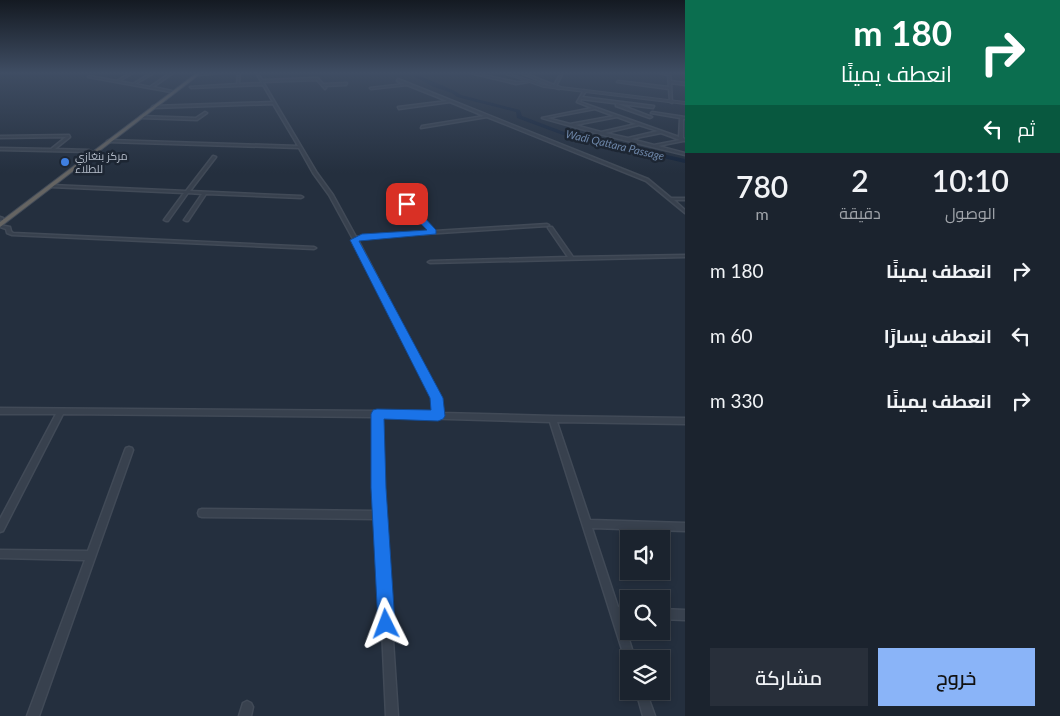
<!DOCTYPE html>
<html lang="ar">
<head>
<meta charset="utf-8">
<style>
  :root { --surface:#1b232e; --page:#282f3a; --text:#f1f3f6; --muted:#a0a4aa; --line:#39404a; --accent:#8ab4f8 }
  body { margin:0; font-family:Lato,Cairo,sans-serif; background:var(--page); color:var(--text); direction:rtl; height:100vh; display:flex; flex-direction:column; font-size:19px; white-space:nowrap }
  * { box-sizing:border-box; margin:0 }
  p { font-size:16px; color:var(--muted) }
  .icon { flex:none; width:28px; height:28px; fill:none; stroke:currentColor; stroke-width:2; stroke-linecap:round; stroke-linejoin:round }
  .map { position:relative; flex:1; overflow:hidden; direction:ltr }
  .side { display:flex; flex-direction:column; background:var(--surface); width:375px }
  .side>* { flex:none }
  .hud { background:#0b6e4f; color:#fff; overflow:hidden }
  .tools { position:absolute; left:620px; top:530px; display:grid; gap:10px }
  .tools a { display:grid; place-items:center; width:50px; height:50px; border-radius:0px; background:var(--surface); box-shadow:0 2px 8px #0003,0 0 0 1px var(--line); font-size:25px }
  .pin { position:absolute; display:grid; place-items:center; width:42px; height:42px; color:#fff; margin:-21px; border-radius:10px; box-shadow:0 2px 8px #0006 }
  .me { position:absolute; width:55px; margin:-28px; rotate:357deg; stroke-linejoin:round; filter:drop-shadow(0 0 4px #0008) }
  .turn { display:flex; align-items:center; gap:18px; height:105px; padding:0 25px; font-size:22px }
  .turn .icon { width:65px; height:65px; stroke-width:2.5 }
  .turn b { display:block; font-size:35px; line-height:42px }
  .then { display:flex; align-items:center; height:48px; padding:0 25px; background:#0003; gap:10px; font-size:19px }
  .eta { display:flex; justify-content:space-evenly; align-items:center; height:85px; text-align:center }
  .eta b { font-size:30px; font-weight:600; line-height:35px }
  .cta { display:flex; gap:10px; margin-top:auto; padding:10px 25px }
  .cta a { flex:1; height:58px; border-radius:0px; background:var(--accent); color:#111; font-size:20px; font-weight:600; line-height:58px; text-align:center }
  .cta a+a { background:var(--page); color:var(--text) }
  ul { padding:0; list-style:none }
  li { display:flex; align-items:center; gap:15px; height:65px; padding:0 25px }
  li div { flex:1 }
  li b { display:block; font-size:19px }
  li em { font-style:normal }
  main { display:flex; flex:1; min-height:0 }
  .map>svg:first-child { display:block }
  .lines { fill:none; stroke-linecap:round; stroke-linejoin:round }
  .river { fill:#17263c; fill-rule:evenodd }
  .minor-casing { stroke:#414a57; stroke-width:3 }
  .tertiary-casing { stroke:#414a57; stroke-width:2 }
  .trunk-casing { stroke:#434c59; stroke-width:2 }
  .minor { fill:#38414e; fill-rule:evenodd }
  .tertiary { fill:#38414e; fill-rule:evenodd }
  .trunk { fill:#656462; fill-rule:evenodd }
  .route { fill:#1a73e8; stroke:#114b97 }
  .shop-dot { fill:#3f7fe0; stroke:#1d2633; stroke-width:2 }
  .labels { text-anchor:middle; stroke-width:5; stroke-linejoin:round; paint-order:stroke }
  .far-water-label { font-size:11px; font-style:italic; fill:#6d86a8; stroke:#1d2633 }
  .far-poi-label { font-size:11px; fill:#b4bcc9; stroke:#1d2633; text-anchor:start }
</style>
</head>
<body>
<main>
<section class="side">
<div class="hud">
<div class="turn"><svg class="icon" aria-label="right" viewBox="0 0 24 24"><path d="M7 20v-9h11M14 6l5 5-5 5"/></svg><div><b>180 m</b>انعطف يمينًا</div></div>
<div class="then">ثم<svg class="icon" aria-label="left" viewBox="0 0 24 24"><path d="M17 20v-9H6M10 6l-5 5 5 5"/></svg></div>
</div>
<div class="eta">
<div><b>10:10</b><p>الوصول</p></div>
<div><b>2</b><p>دقيقة</p></div>
<div><b>780</b><p>m</p></div>
</div>
<ul>
<li><svg class="icon" aria-label="right" viewBox="0 0 24 24"><path d="M7 20v-9h11M14 6l5 5-5 5"/></svg><div><b>انعطف يمينًا</b></div><em>180 m</em></li>
<li><svg class="icon" aria-label="left" viewBox="0 0 24 24"><path d="M17 20v-9H6M10 6l-5 5 5 5"/></svg><div><b>انعطف يسارًا</b></div><em>60 m</em></li>
<li><svg class="icon" aria-label="right" viewBox="0 0 24 24"><path d="M7 20v-9h11M14 6l5 5-5 5"/></svg><div><b>انعطف يمينًا</b></div><em>330 m</em></li>
</ul>
<div class="cta"><a>خروج</a><a>مشاركة</a></div>
</section>
<div class="map">
<svg width="685" height="716" viewBox="0 0 685 716">
  <rect width="100%" height="100%" fill="#242f3e"/>
  <g class="lines">
    <path class="river" d="M408 73C415 73 455 90 461 95L520 110 522 116 567 133 685 159V163L563 135 517 118 516 112 457 97 452 93 434 87Z"/>
    <g class="minor-casing">
      <path id="minor" d="M130 73H133L119 81 133 84 151 73H154L135 84 150 87 170 73H173L153 87 172 91 171 92 88 77 89 76 117 81Z
        M198 73H223L197 75Z
        M238 73H240L239 84 262 83 256 73H258L262 80 318 78 323 84 347 83 346 85 325 86 326 88 325 89 317 80 263 82 317 173 333 195 356 237 362 236 430 231 406 205 405 204 407 203H408L435 231 547 224 549 225 547 226 362 238 358 240 440 398 441 413 553 416 685 418V424L557 422 590 520 685 523V531L592 528 618 607 629 608V618L622 617 635 659H629V664L626 663 625 659 550 422 381 417 383 488 398 716H386L377 519 202 517 199 516 198 513 199 510 202 509 376 511 374 417 63 414 3 531 0 532V519L56 414H0V408L377 411 434 413V398L353 239 329 195 313 173 299 148 109 142 107 141 109 140 298 146 273 104 153 108 152 107 153 106 273 102 263 85 191 88 190 87 237 84Z
        M470 73H474L516 82H528L516 84Z
        M521 73H524L554 85 561 73H563L556 86 560 87 559 89Z
        M659 73H670L671 81 685 83V85L671 83 672 103 670 102 669 89 617 82 618 81 669 87 668 75Z
        M398 79 648 179 671 198H685V200H674L685 210V213L646 181 487 117 421 128 422 126 484 116 450 102 399 109 398 107 447 101 407 85 371 89 370 88 405 84 397 81Z
        M584 90 586 91 582 97 654 106 653 108 581 99 580 102 679 137 680 118 651 113 652 112 685 117V119H683V138L685 139V141H683L658 146 685 153V155L599 134 542 118 592 108 577 102ZM595 109 614 116 570 124 547 118ZM617 117 636 124 601 132 575 125ZM639 125 658 131 628 138 605 133ZM661 133 680 140 654 145 631 139Z
        M616 104H618L652 117 650 118 616 106Z
        M205 112 207 113 197 120 141 118 140 117 141 116 196 118Z
        M69 135 70 137 55 149 89 150 91 151 90 152 0 150V148L51 149 66 137 0 138V136Z
        M213 156 216 157 190 191 301 196 303 197 301 198 206 194 188 221H186L184 220 202 194 188 193 168 221H166L164 220 184 193 51 187 49 186 51 185 186 191Z
        M0 217 3 218V220H0Z
        M0 225 10 227 11 231 13 233 314 247 316 248 314 249 12 235 7 233 6 229 0 227Z
        M548 227H552L573 257 685 255V257L430 263 428 262 430 261 568 257 548 228Z
        M129 447 132 448 133 450 39 716H27L85 560 0 558V550L88 551 125 450 126 448Z
        M661 609 685 610V620L661 619Z
        M636 691H646L655 716H643Z
        M247 701 251 703 253 707 251 716H239L243 703Z"/>
    </g>
    <g class="tertiary-casing">
      <path id="tertiary" d="M503 73H507L544 85 685 102V104L544 87Z"/>
    </g>
    <g class="trunk-casing">
      <path id="trunk" d="M197 73H201L0 227V222Z"/>
    </g>
    <use href="#minor" class="minor"/>
    <use href="#tertiary" class="tertiary"/>
    <use href="#trunk" class="trunk"/>
  </g>
  <linearGradient id="sky" x2="0" y2="1"><stop stop-color="#141a22"/><stop offset="0.42" stop-color="#3f4d63"/><stop offset="1" stop-color="#3f4d63" stop-opacity="0"/></linearGradient>
  <rect width="685" height="173" fill="url(#sky)"/>
  <path class="route" d="M404 202H410L436 230V234L359 241 443 398 445 416 443 419 438 421 384 419 386 488 395 624 393 631 386 633 380 631 378 624 371 488V414L373 410 377 409 431 410 430 398 350 240 362 234 427 230 404 206Z"/>
  <circle class="shop-dot" cx="65" cy="162" r="5"/>
  <g class="labels">
    <g class="far-water-label">
      <text transform="translate(615 145) rotate(13)" y="4">Wadi Qattara Passage</text>
    </g>
    <g class="far-poi-label">
      <text x="75" y="160">مركز بنغازي<tspan x="75" dy="13">للطلاء</tspan></text>
    </g>
  </g>
</svg>
<div class="tools">
<a><svg class="icon" aria-label="sound" viewBox="0 0 24 24"><path d="M4 9h4l5-4v14l-5-4H4zM17 9q2 3 0 6"/></svg></a>
<a><svg class="icon" aria-label="search" viewBox="0 0 24 24"><circle cx="10" cy="10" r="6"/><path d="M15 15l6 6"/></svg></a>
<a><svg class="icon" aria-label="layers" viewBox="0 0 24 24"><path d="M12 4l9 5-9 5-9-5zM3 14l9 5 9-5"/></svg></a>
</div>
<div class="pin" style="left:407px;top:204px;background:#d93025"><svg class="icon" aria-label="arrive" viewBox="0 0 24 24"><path d="M6 21V4h12l-3 4 3 4H6"/></svg></div>
<svg class="me" style="left:386px;top:624px" viewBox="-20 -20 40 40"><path d="M0-17L14 15 0 8-14 15z" fill="#1a73e8" stroke="#fff" stroke-width="4"/></svg>
</div>
</main>
</body>
</html>
